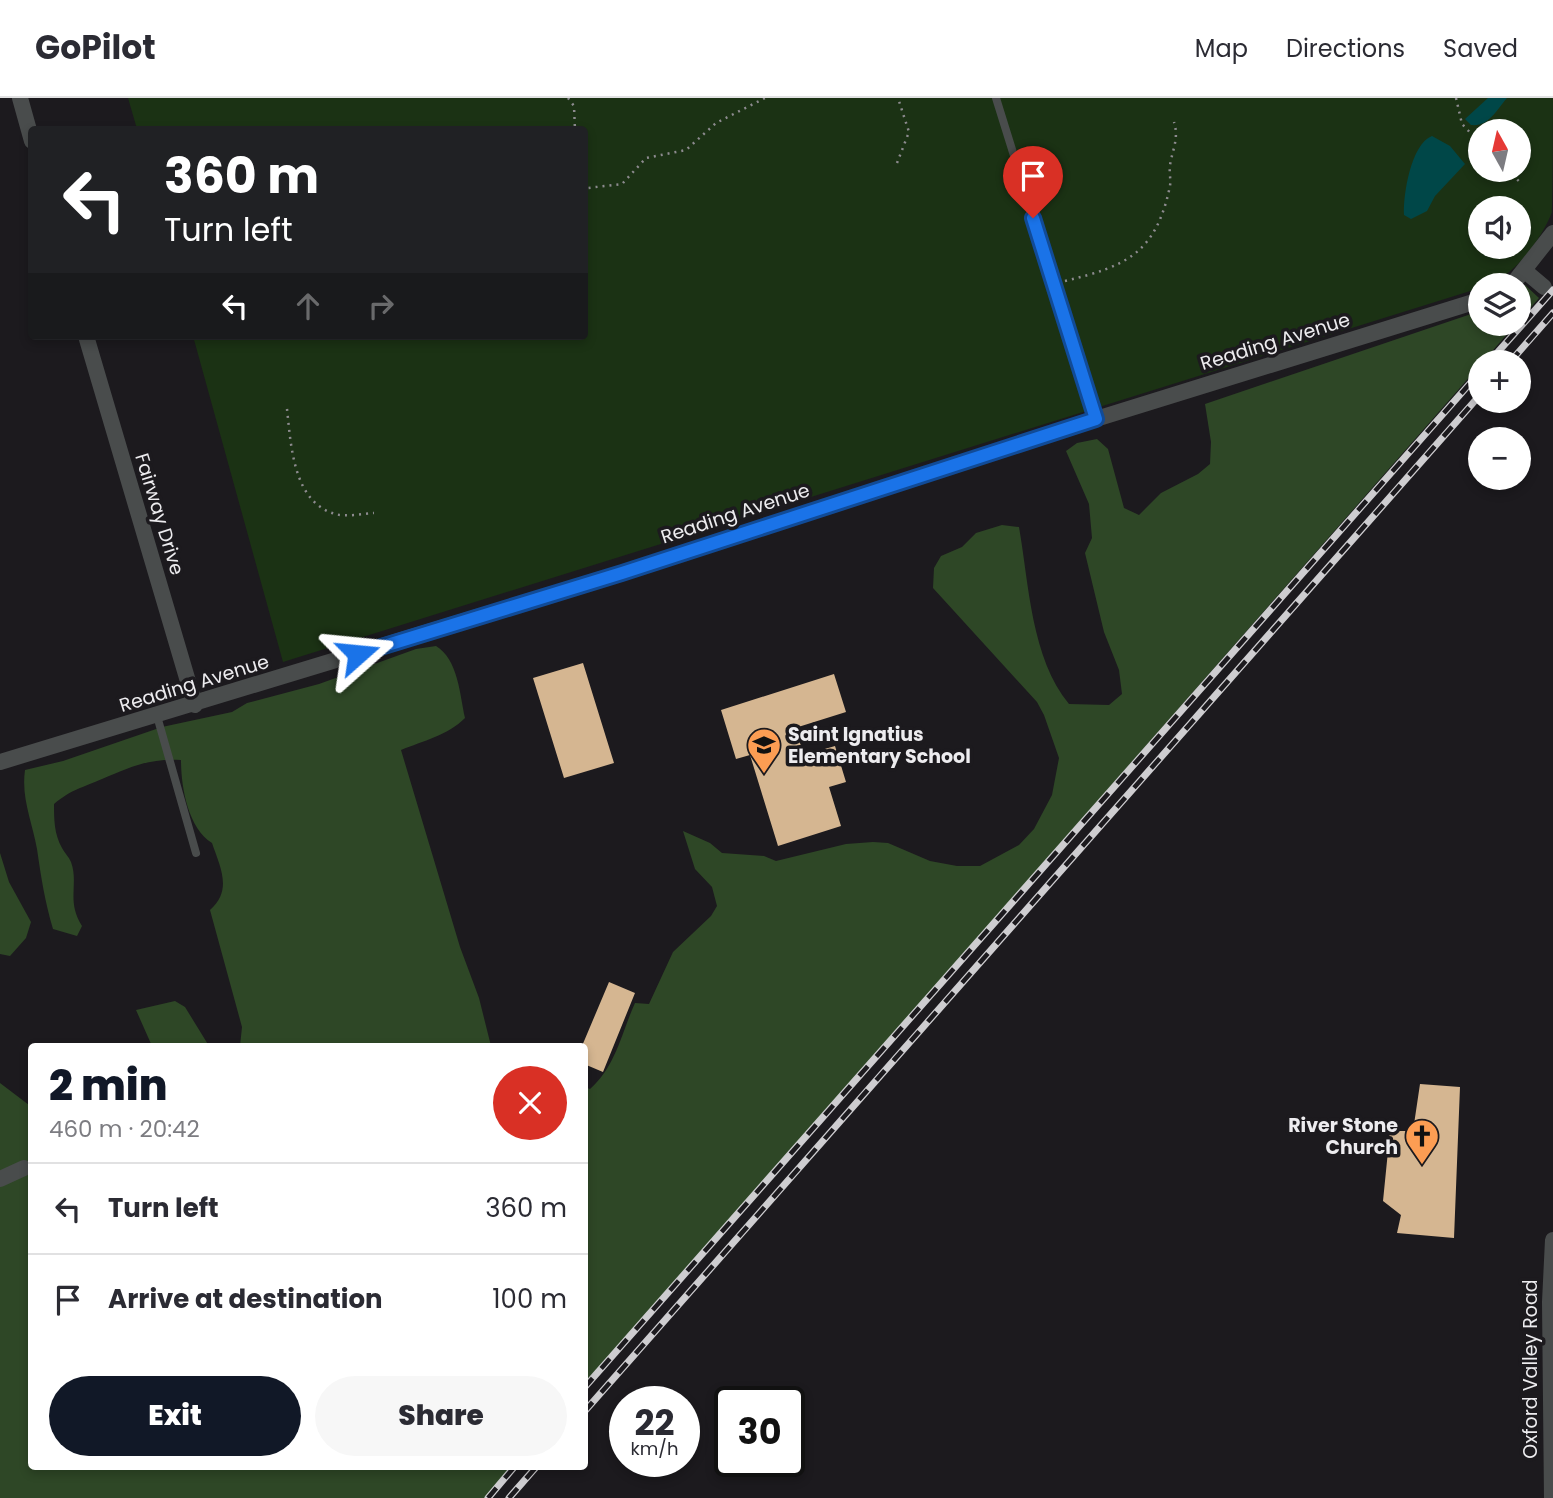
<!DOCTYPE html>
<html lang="en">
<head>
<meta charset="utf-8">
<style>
  :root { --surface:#fff; --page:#f7f7f7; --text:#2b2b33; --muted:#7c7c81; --line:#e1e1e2; --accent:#111827 }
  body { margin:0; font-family:Poppins,sans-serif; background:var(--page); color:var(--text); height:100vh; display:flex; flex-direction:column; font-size:26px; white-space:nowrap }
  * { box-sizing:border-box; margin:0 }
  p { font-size:23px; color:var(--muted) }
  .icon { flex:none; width:38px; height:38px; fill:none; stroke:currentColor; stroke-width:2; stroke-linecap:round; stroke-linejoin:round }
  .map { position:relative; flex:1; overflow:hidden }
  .details { position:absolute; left:28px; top:945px; width:560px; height:427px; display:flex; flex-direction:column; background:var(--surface); border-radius:7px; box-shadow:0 4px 10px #0003 }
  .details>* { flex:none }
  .guide { position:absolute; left:28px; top:28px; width:560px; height:214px; border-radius:7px; box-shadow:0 4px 10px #0003; background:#202124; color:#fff; overflow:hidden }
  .needle { width:46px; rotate:352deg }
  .buttons { position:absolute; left:1468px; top:21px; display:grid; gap:14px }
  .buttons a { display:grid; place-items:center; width:63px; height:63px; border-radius:50%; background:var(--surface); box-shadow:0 4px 10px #0003; font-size:35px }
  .speed { position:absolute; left:609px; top:1288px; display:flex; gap:14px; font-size:35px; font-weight:700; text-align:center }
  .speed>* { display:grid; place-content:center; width:91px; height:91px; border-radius:50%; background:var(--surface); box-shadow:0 4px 10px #0003; line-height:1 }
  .speed small { font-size:18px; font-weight:400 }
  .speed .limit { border:4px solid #111; border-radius:10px; background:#fff; color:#111 }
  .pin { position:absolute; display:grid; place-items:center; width:60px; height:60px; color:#fff; margin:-72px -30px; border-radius:50% 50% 50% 0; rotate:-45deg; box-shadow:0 0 7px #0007 }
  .pin .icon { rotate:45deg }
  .me { position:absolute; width:77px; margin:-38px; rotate:72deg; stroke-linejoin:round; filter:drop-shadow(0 0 5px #0008) }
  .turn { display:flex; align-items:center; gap:24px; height:147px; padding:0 21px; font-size:32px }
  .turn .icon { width:91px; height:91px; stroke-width:2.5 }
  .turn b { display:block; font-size:49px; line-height:60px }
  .lanes { display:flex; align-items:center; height:66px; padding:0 21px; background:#0003; justify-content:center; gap:35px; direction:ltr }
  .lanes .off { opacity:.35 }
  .round { display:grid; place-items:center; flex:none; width:74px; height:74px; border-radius:37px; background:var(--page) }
  .headline { display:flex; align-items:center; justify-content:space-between; height:119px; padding:0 21px }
  h1 { font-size:42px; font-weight:800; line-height:52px; color:var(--accent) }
  .button { display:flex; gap:14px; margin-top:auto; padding:14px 21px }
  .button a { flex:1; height:80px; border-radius:42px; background:var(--accent); color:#fff; font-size:28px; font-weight:800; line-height:80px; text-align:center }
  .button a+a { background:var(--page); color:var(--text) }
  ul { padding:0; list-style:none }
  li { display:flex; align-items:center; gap:21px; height:91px; padding:0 21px; border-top:2px solid var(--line) }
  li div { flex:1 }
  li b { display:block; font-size:26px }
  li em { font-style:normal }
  header { display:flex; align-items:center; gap:42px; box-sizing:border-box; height:98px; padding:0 35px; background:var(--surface); border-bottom:2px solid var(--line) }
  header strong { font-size:33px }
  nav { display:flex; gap:38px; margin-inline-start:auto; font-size:24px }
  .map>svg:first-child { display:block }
  .green { fill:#1b3214; fill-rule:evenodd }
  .forest { fill:#2e4726 }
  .water { fill:#004748 }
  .building { fill:#d5b691 }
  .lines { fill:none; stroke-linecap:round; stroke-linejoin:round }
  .path { stroke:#8d8b8f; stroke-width:2.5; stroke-dasharray:2 5; stroke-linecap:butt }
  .service { stroke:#494c4c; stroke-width:8 }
  .minor { stroke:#494c4c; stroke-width:16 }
  .rail-casing { stroke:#cecdd0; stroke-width:7 }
  .rail { stroke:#1c1a1e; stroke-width:4.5; stroke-dasharray:13; stroke-linecap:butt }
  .route-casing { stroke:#114b97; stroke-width:18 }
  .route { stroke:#1a73e8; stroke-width:12 }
  .labels { text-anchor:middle; stroke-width:7; stroke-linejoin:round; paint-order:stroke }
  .street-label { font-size:19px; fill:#edecef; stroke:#1c1a1e }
  .poi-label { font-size:19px; font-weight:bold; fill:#edecef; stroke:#1c1a1e; text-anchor:start }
</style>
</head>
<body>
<header>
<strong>GoPilot</strong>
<nav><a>Map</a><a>Directions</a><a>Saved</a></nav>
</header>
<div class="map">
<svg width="1553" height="1400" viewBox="0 0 1553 1400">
  <rect width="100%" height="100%" fill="#1c1a1e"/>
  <path class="green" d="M128 0H1553C1553 22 1553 98 1552 114 1543 139 1509 187 1480 187V190L283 564 193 238H584V32L137 31ZM1480 33H1519V72H1480ZM1480 110H1519V149H1480Z"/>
  <path class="forest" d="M1525 187 1539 200 1519 223V194Z
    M1480 213V226H1516L585 1287V989L590 991C616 968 621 936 635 905L649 906 673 854 711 818 717 808 712 789 695 771 683 733 710 745 722 755 764 758 776 763 846 746 873 744 888 745 930 763 957 768H980L1019 747 1034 731 1052 697 1059 660 1044 617 1037 604 933 490 934 470 941 458 962 449 976 435 1002 427 1019 429C1029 486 1031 560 1069 606L1109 607 1122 596 1119 572 1104 534 1085 455 1092 440 1089 406 1066 353 1077 345 1097 341 1108 351 1124 410 1139 417 1161 395 1198 376 1210 366 1211 344 1205 306Z
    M436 548C458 561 460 597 465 620 448 637 423 643 401 652L460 849 479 900 491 948H240L242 929 210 812C233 792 220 769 212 745 188 730 181 689 181 662 150 660 130 669 102 681 82 690 72 691 54 706 54 721 54 736 62 750 64 754 69 759 71 764 79 786 66 803 82 828L77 838 53 831C45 804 41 779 37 751 32 723 21 700 25 672L63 663 162 629 232 614 247 605 319 586 416 551Z
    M0 755 9 784 31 824 26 840 10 858 0 856Z
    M175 903 185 909 209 948H152L136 912Z
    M0 985 29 1007 31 1006 32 1368 513 1369 486 1400H0Z"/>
  <path class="water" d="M1488 0H1507C1497 11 1489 29 1471 27L1465 21Z
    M1432 38 1450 48 1465 66 1435 98 1427 113 1411 121 1404 117C1403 97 1411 46 1432 38Z"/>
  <path class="building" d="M583 565 614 665 564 680 533 580Z
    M834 576 846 614 795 630 804 657 835 648 846 684 829 689 841 728 778 748 750 657 736 661 721 612Z
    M609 884 635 895 603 974 584 966 582 948Z
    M1420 986 1460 989 1454 1140 1397 1135 1401 1117 1383 1103 1390 1033H1413Z"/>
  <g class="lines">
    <path class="path" d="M568 0 574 8 575 32
      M1456 0 1462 26 1480 45
      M897 65 909 34 898 0
      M1507 72 1522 86
      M584 85 588 90 622 86 646 60 686 52 716 25 765 0
      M1065 183C1127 168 1156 155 1170 88 1171 81 1169 74 1170 67 1173 50 1179 40 1174 24
      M287 311C291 347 293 404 335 416 346 419 362 416 374 415"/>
    <path class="service" d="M996 0 1096 321
      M157 618 196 755"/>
    <path class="minor" d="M20 0 32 43
      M1525 173 1544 189
      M1512 187 1553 135
      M86 238 195 607
      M0 664 622 475 1096 321 1480 202
      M0 1081 24 1070
      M1552 1400 1550 1204 1553 1142"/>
    <g class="rail-casing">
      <path id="rail" d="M1489 264 1553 192
        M1510 264 1553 215
        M584 1290 1480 274
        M584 1314 1480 297
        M488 1400 515 1368
        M509 1400 537 1368"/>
    </g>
    <use href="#rail" class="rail"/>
  </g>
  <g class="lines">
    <g class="route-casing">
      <path id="route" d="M358 556 622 475 1096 321 1033 120"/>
    </g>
    <use href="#route" class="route"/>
  </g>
  <defs>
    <g id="school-pin" transform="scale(1.75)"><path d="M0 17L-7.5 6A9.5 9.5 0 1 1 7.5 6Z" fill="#fc9d53" stroke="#1c1a1e"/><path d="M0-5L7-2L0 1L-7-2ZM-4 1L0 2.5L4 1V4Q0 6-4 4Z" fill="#111"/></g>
    <g id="church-pin" transform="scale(1.75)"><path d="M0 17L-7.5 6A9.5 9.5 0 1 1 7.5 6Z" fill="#fc9d53" stroke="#1c1a1e"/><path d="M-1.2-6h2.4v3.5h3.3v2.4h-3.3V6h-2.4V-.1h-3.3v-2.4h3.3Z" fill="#111"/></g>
  </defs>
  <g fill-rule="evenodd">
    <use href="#school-pin" x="764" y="647"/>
    <use href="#church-pin" x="1422" y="1038"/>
  </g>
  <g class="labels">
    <g class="street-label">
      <text transform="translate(1275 243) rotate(-17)" y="7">Reading Avenue</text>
      <text transform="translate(735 415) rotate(-18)" y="7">Reading Avenue</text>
      <text transform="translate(160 416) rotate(73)" y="7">Fairway Drive</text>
      <text transform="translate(194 585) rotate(-17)" y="7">Reading Avenue</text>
      <text transform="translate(1530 1271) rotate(-90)" y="7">Oxford Valley Road</text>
    </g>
    <g class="poi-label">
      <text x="788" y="643">Saint Ignatius<tspan x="788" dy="22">Elementary School</tspan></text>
      <text x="1398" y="1034" text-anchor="end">River Stone<tspan x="1398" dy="22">Church</tspan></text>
    </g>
  </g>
</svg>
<div class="buttons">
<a><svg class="needle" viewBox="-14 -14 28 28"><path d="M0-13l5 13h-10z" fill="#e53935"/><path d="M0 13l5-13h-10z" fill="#7c7c81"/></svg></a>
<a><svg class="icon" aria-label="sound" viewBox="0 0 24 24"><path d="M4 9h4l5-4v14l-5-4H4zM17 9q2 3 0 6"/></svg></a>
<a><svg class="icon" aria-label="layers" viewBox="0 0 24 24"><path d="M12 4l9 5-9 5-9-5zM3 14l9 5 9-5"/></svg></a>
<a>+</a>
<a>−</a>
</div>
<div class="speed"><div>22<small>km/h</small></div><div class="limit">30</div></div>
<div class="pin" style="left:1033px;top:120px;background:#d93025"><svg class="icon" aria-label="arrive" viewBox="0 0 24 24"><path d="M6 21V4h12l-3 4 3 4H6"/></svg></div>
<svg class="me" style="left:358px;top:556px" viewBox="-20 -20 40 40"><path d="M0-17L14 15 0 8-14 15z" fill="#1a73e8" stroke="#fff" stroke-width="4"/></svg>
<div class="guide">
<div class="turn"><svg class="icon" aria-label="left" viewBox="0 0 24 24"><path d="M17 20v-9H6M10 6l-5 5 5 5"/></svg><div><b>360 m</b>Turn left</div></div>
<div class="lanes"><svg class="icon" aria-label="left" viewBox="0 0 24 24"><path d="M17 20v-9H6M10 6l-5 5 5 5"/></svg><svg class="icon off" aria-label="ahead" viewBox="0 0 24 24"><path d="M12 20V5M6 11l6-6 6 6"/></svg><svg class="icon off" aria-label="right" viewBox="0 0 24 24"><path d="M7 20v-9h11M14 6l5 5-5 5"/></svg></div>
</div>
<section class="details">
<div class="headline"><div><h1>2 min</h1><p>460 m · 20:42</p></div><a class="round" style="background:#d93025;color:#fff"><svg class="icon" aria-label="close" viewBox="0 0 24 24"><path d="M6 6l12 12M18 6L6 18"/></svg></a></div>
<ul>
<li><svg class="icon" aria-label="left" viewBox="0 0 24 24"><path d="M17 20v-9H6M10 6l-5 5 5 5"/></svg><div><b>Turn left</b></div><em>360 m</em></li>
<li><svg class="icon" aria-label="arrive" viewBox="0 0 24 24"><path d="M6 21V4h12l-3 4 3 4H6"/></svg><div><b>Arrive at destination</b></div><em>100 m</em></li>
</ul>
<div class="button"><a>Exit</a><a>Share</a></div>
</section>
</div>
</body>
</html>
